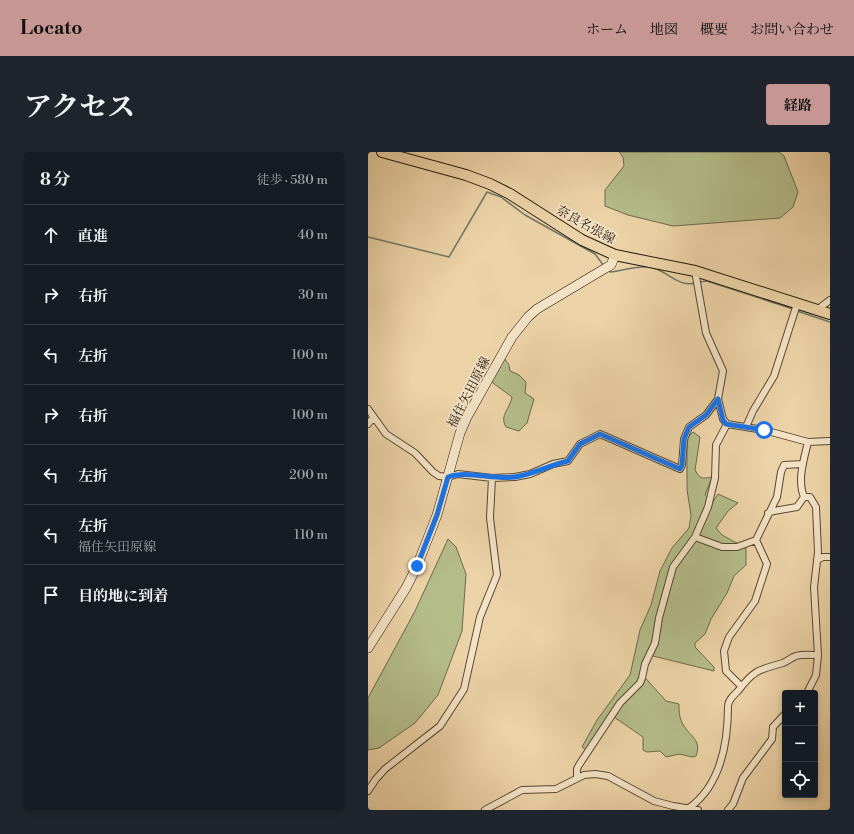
<!DOCTYPE html>
<html lang="ja">
<head>
<meta charset="utf-8">
<style>
  body { margin:0; font-family:"Libre Bodoni","Noto Serif JP",serif; background:#20242c; color:#f1f3f6 }
  .controls { position:absolute; right:12px; bottom:12px; display:grid; overflow:hidden; border-radius:4px; box-shadow:0 2px 6px #0003 }
  .controls button { width:36px; height:36px; display:grid; place-items:center; padding:0; border:0; border-bottom:1px solid #363941; background:#171b24; color:#f1f3f6; font:20px sans-serif }
  .stop { position:absolute; width:12px; height:12px; margin:-9px; border:3px solid #1a73e8; border-radius:50%; background:#fff }
  .stop.end { background:#1a73e8; border-color:#fff; box-shadow:0 1px 4px #0008 }
  .list { margin:0; padding:0; list-style:none }
  h2 { display:flex; justify-content:space-between; align-items:center; height:52px; margin:0; padding:0 16px; font-size:17px }
  h2 small { font-size:13px; font-weight:400; color:#9ea1a6 }
  .list li { display:grid; grid-template-columns:26px 1fr auto; gap:12px; align-items:center; box-sizing:border-box; height:60px; padding:0 16px; border-top:1px solid #363941 }
  .list b { display:block; font-size:15px; white-space:nowrap }
  .list p { margin:0; font-size:13px; white-space:nowrap; color:#9ea1a6 }
  .list em { font-size:13px; font-style:normal; color:#9ea1a6 }
  .icon { flex:none; width:22px; height:22px; fill:none; stroke:currentColor; stroke-width:2; stroke-linecap:round; stroke-linejoin:round }
  .map { position:relative; flex:none; width:462px; height:658px; overflow:hidden; border-radius:4px }
  header { display:flex; align-items:center; gap:24px; box-sizing:border-box; height:56px; padding:0 20px; background:#c59692; color:#111 }
  header strong { font-size:19px }
  nav { display:flex; gap:22px; margin-inline-start:auto; font-size:14px }
  .intro { display:flex; align-items:center; justify-content:space-between; box-sizing:border-box; height:96px; padding:0 24px }
  h1 { margin:0; font-size:28px }
  .button { padding:10px 18px; border-radius:4px; background:#c59692; color:#111; font-size:14px; font-weight:700 }
  main { display:flex; gap:24px; padding:0 24px }
  aside { flex:1; background:#171b24; border-radius:4px; box-shadow:0 2px 6px #0003 }
  .map>svg:first-child { display:block }
  .green { fill:#b4bd8a; stroke:#6c6a4a }
  .lines { fill:none; stroke-linecap:round; stroke-linejoin:round }
  .stream { stroke:#6b7868; stroke-width:1.5 }
  .street-casing { stroke:#574730; stroke-width:8 }
  .secondary-casing { stroke:#251809; stroke-width:10 }
  .primary-casing { stroke:#251809; stroke-width:12 }
  .street { stroke:#f3e2c6; stroke-width:6 }
  .secondary { stroke:#f3e2c6; stroke-width:9 }
  .primary { stroke:#ecd3a7; stroke-width:10 }
  .route { stroke:#1a73e8; stroke-width:5 }
  .labels { text-anchor:middle; stroke-width:3.5; stroke-linejoin:round; paint-order:stroke }
  .street-label { font-size:13px; fill:#251809; stroke:#f3e2c6 }
</style>
</head>
<body>
<header>
<strong>Locato</strong>
<nav><a>ホーム</a><a>地図</a><a>概要</a><a>お問い合わせ</a></nav>
</header>
<div class="intro"><h1>アクセス</h1><a class="button">経路</a></div>
<main>
<aside>
<h2>8 分<small>徒歩 · 580 m</small></h2>
<ul class="list">
<li><svg class="icon" aria-label="ahead" viewBox="0 0 24 24"><path d="M12 20V5M6 11l6-6 6 6"/></svg><div><b>直進</b></div><em>40 m</em></li>
<li><svg class="icon" aria-label="right" viewBox="0 0 24 24"><path d="M7 20v-9h11M14 6l5 5-5 5"/></svg><div><b>右折</b></div><em>30 m</em></li>
<li><svg class="icon" aria-label="left" viewBox="0 0 24 24"><path d="M17 20v-9H6M10 6l-5 5 5 5"/></svg><div><b>左折</b></div><em>100 m</em></li>
<li><svg class="icon" aria-label="right" viewBox="0 0 24 24"><path d="M7 20v-9h11M14 6l5 5-5 5"/></svg><div><b>右折</b></div><em>100 m</em></li>
<li><svg class="icon" aria-label="left" viewBox="0 0 24 24"><path d="M17 20v-9H6M10 6l-5 5 5 5"/></svg><div><b>左折</b></div><em>200 m</em></li>
<li><svg class="icon" aria-label="left" viewBox="0 0 24 24"><path d="M17 20v-9H6M10 6l-5 5 5 5"/></svg><div><b>左折</b><p>福住矢田原線</p></div><em>110 m</em></li>
<li><svg class="icon" aria-label="arrive" viewBox="0 0 24 24"><path d="M6 21V4h12l-3 4 3 4H6"/></svg><div><b>目的地に到着</b></div></li>
</ul>
</aside>
<div class="map">
<svg width="462" height="658" viewBox="0 0 462 658">
  <rect width="100%" height="100%" fill="#ecd3a7"/>
  <filter id="stains"><feTurbulence type="fractalNoise" baseFrequency=".005" numOctaves="4"/><feColorMatrix values="0 0 0 0 .2 0 0 0 0 .09 0 0 0 0 .02 0 0 0 .5 -.17"/></filter>
  <radialGradient id="worn" r=".72"><stop offset=".6" stop-color="#630" stop-opacity="0"/><stop offset="1" stop-color="#630" stop-opacity=".3"/></radialGradient>
  <path class="green" d="M251,0H411L416,4L430,40L425,55L412,66L305,74L260,63L237,54V38L256,14L255,5Z
    M136,206L141,213L142,219L151,223L158,230L157,241L166,247L159,271L151,279L138,275C131,263 142,257 144,245L125,231L124,228Z
    M325,280L332,285L327,318C332,327 334,327 344,325L337,343L345,350L350,342L370,351L360,359L348,376L354,383L378,396V413L366,424L359,441L343,467L337,482L327,491V495L346,515V519L281,503L273,521L298,549L311,552C311,559 311,567 316,574C322,584 334,588 328,604L324,605L311,602L298,605L292,599L279,600L275,598V585L243,563L218,598L214,595L229,568L262,523L272,478L283,453L292,419L304,396L321,376L323,363L319,338V298L320,285Z
    M80,387L88,395L98,422L94,479L70,543L47,571L11,596L0,598V546L47,459Z"/>
  <g class="lines">
    <path class="stream" d="M0,85L81,105L119,40L133,45L157,63L227,102L236,114
      M240,118L242,120C254,119 271,113 282,115C299,118 310,136 328,131
      M332,130L339,129L425,157
      M429,159L462,170"/>
    <defs>
      <path id="street" d="M327,119L338,181L355,219L350,247L355,267L359,272L396,278L440,290L462,289
        M449,158L462,148
        M0,257L18,282L47,301L65,320L71,324L80,325L90,322L124,326L147,325L162,322L185,312L200,309L212,292L232,282L312,317L314,313L316,287L321,275L338,263L350,247
        M0,272L5,266
        M378,275L385,259L406,224L429,152
        M400,361L406,359L429,355L436,345
        M327,385L354,395H369L388,388
        M449,408L455,405H462
        M373,534L358,519L356,499L361,485L387,449L399,412L388,388L409,345L413,320L416,313L435,312
        M439,541L448,523L450,503L446,435L450,400L448,355L442,345H436C429,328 436,307 440,290
        M209,626V617L211,613L252,551L272,531L274,526L277,512L287,491L291,466L305,415L327,385L340,355L347,326L348,293L359,272
        M0,639L8,627L17,617L72,574L96,537L112,465L129,423L122,366L124,326
        M321,656C353,633 360,591 360,554C360,548 366,543 370,539C386,518 390,518 415,511C420,509 424,505 428,504C435,502 443,503 450,503
        M117,658L154,638L188,637L216,623L227,622L240,624L286,649L305,654L330,658
        M360,658L365,652L375,626L404,587L405,575L417,562"/>
      <path id="secondary" d="M0,496L38,436L49,414L69,363L92,281L99,265L144,185L160,165L169,157L236,117L243,113L247,103"/>
      <path id="primary" d="M14,0L98,23L122,32L142,42L214,88L247,103L327,119L462,162"/>
    </defs>
    <use href="#street" class="street-casing"/>
    <use href="#secondary" class="secondary-casing"/>
    <use href="#primary" class="primary-casing"/>
    <use href="#street" class="street"/>
    <use href="#secondary" class="secondary"/>
    <use href="#primary" class="primary"/>
  </g>
  <g class="lines">
    <path class="route" d="M49,414L69,363L80,325C99,318 125,328 147,325C166,322 182,313 200,309L212,292L232,282L312,317L314,313L316,287L321,275L338,263L350,247L355,268L358,272L396,278"/>
  </g>
  <g class="labels">
    <g class="street-label">
      <text transform="translate(218 72) rotate(29)" y="5">奈良名張線</text>
      <text transform="translate(100 240) rotate(-63)" y="5">福住矢田原線</text>
    </g>
  </g>
  <rect width="100%" height="100%" filter="url(#stains)"/>
  <rect width="100%" height="100%" fill="url(#worn)"/>
</svg>
<div class="controls">
<button>+</button>
<button>−</button>
<button><svg class="icon" aria-label="locate" viewBox="0 0 24 24"><circle cx="12" cy="12" r="6"/><path d="M12 2v4M12 18v4M2 12h4M18 12h4"/></svg></button>
</div>
<div class="stop" style="left:396px;top:278px"></div>
<div class="stop end" style="left:49px;top:414px"></div>
</div>
</main>
</body>
</html>
